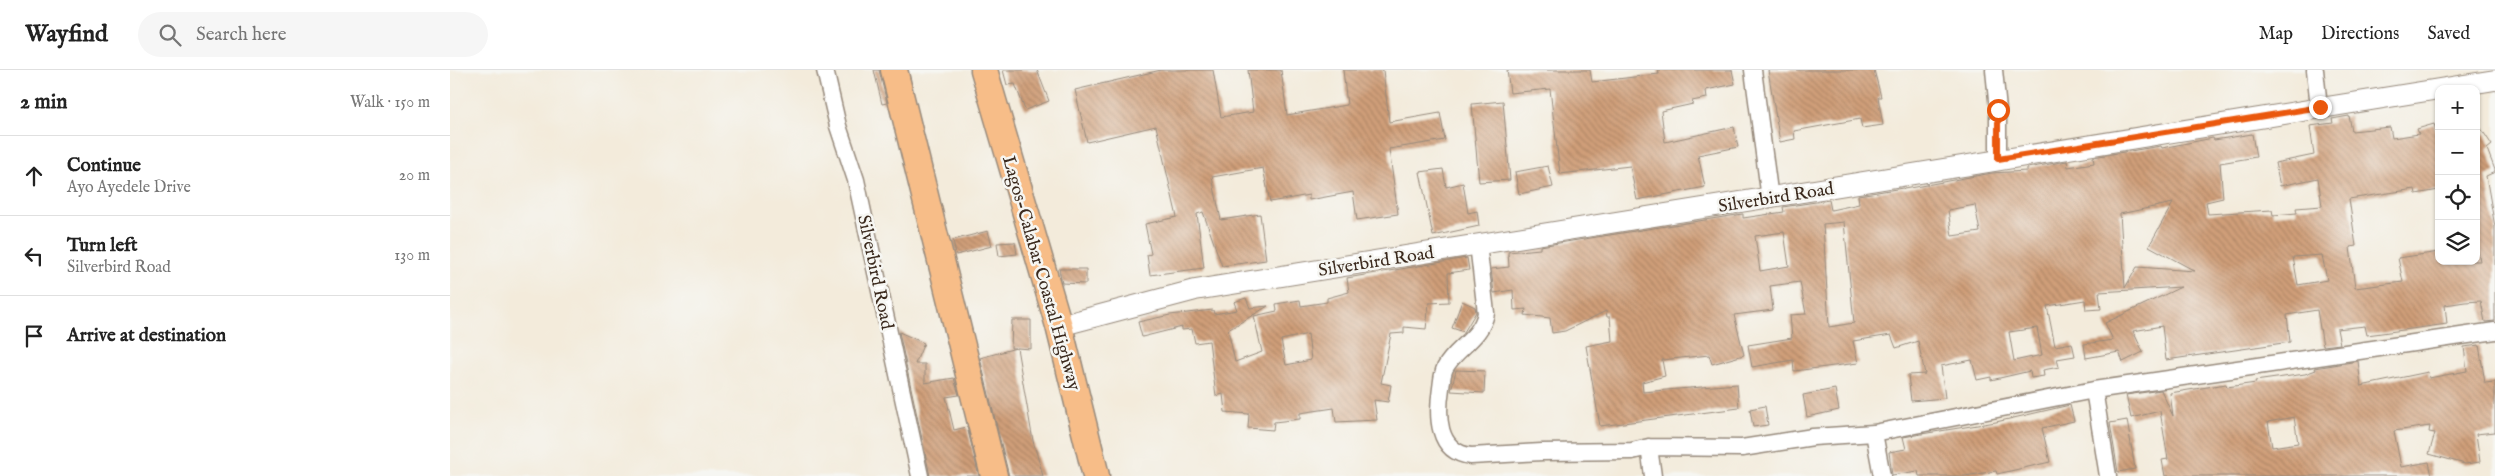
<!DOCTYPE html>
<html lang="en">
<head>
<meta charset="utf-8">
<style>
  body { margin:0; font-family:"IM FELL English",serif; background:#f6f6f6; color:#222 }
  .controls { position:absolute; right:15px; top:15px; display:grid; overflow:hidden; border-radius:10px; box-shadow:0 1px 4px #0004 }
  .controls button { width:45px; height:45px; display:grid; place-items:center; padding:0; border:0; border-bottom:1px solid #e0e0e0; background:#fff; color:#222; font:25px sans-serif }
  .stop { position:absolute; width:15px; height:15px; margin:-11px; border:4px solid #ea580c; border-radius:50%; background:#fff }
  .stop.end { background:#ea580c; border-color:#fff; box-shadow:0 1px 5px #0008 }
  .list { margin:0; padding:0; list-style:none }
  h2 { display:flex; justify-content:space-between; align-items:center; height:65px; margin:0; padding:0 20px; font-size:21px }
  h2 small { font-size:16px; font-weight:400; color:#767676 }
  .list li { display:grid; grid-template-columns:32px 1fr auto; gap:15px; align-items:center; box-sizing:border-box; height:80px; padding:0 20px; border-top:1px solid #e0e0e0 }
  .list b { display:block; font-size:19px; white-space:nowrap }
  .list p { margin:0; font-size:16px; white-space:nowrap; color:#767676 }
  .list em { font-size:16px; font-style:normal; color:#767676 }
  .icon { flex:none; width:28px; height:28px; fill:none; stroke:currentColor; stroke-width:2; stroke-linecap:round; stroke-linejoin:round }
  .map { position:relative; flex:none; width:2045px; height:406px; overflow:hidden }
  header { display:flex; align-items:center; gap:30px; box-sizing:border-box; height:70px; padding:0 25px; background:#fff; border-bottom:1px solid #e0e0e0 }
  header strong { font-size:24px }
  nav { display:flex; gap:28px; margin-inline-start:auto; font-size:18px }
  .search { width:350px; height:45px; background:#f6f6f6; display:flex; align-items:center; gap:12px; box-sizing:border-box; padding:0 18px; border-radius:28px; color:#767676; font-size:19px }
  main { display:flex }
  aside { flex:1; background:#fff }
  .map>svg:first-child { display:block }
  .building { fill:url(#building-back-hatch); fill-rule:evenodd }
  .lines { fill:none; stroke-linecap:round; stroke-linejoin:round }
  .minor-casing { stroke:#978a7c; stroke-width:19 }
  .tertiary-casing { stroke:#978a7c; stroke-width:22 }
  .trunk-casing { stroke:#978a7c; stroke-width:29 }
  .minor { stroke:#fff; stroke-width:16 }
  .tertiary { stroke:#fff; stroke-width:20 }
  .trunk { stroke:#f7bd88; stroke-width:26 }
  .route { stroke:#ea580c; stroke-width:6 }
  .labels { text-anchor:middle; stroke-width:5; stroke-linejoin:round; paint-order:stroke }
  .street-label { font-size:18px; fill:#3b2a1e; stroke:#f6f6f2 }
</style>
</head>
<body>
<header>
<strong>Wayfind</strong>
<div class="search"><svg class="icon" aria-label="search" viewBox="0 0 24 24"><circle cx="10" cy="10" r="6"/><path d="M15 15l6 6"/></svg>Search here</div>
<nav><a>Map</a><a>Directions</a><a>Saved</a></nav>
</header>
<main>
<aside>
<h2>2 min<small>Walk · 150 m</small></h2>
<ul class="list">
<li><svg class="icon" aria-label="ahead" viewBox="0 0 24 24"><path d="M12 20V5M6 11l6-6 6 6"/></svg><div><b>Continue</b><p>Ayo Ayedele Drive</p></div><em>20 m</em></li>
<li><svg class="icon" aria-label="left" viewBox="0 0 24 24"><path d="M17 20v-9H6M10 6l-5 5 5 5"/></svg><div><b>Turn left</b><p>Silverbird Road</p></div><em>130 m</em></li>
<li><svg class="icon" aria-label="arrive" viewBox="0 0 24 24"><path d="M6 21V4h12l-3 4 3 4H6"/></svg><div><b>Arrive at destination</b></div></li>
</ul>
</aside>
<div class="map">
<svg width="2045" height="406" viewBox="0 0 2045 406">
  <defs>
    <pattern id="building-back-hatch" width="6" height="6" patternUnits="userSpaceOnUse" patternTransform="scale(1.25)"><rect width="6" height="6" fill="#d09f79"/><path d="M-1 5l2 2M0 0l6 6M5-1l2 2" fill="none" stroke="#aa8263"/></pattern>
  </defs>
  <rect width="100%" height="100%" fill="#f6f6f2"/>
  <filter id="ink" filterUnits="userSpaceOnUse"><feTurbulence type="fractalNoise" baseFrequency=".02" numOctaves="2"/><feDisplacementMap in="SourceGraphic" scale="10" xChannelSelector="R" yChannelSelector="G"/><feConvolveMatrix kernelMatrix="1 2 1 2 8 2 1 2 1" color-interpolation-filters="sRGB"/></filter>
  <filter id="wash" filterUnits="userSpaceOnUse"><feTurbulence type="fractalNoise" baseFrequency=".0096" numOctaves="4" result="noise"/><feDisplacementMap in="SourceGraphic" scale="20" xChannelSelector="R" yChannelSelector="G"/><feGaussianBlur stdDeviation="1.12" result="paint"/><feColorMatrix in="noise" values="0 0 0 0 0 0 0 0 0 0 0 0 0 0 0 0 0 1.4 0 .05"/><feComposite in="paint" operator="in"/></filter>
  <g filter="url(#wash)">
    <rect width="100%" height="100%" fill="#f3ebdb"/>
    <g id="blocks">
      <path class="building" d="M424,0H429L437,33L432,34Z
        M553,0H587L599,31L575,40L565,14L557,15Z
        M711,0H763L771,47L803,42L798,0H831L837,45L897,35L893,0H933L939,52L990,43L995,70L939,79L948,144L907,150L903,122L859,130V125L820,132L813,98L762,107L771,150L810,144L816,190L772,196L753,142L747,144L754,198L700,205L697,185L701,184L695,154L727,147L706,56L637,72L625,20Z
        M1057,0H1140L1142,12L1209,4L1208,0H1282L1285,14L1256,20L1257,28L1242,31L1243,34L1211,41L1215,72L1284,57L1288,77L1248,85L1255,117L1187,130L1180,96L1110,104L1100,19L1060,23Z
        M1318,0H1424L1431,27H1428L1433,55L1412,58L1410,49L1344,61L1345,69L1330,72Z
        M1053,31L1060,110L1029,112L1022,34Z
        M1899,46L1902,61L1940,57L1942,68L1969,64L1967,59L1984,54L1989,69V120L1966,124L1965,119L1899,129L1906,176L1900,177L1905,218L1953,212L1948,188L1989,182V191H2030L2026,172V51L2042,75L2037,79L2045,100V102L2036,106L2045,157V251L2035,252L2031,231L2015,232L1995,235L1997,254L1917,265L1915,256L1887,259L1890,274L1873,276L1867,240L1837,245L1840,272L1716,290L1712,256L1683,261L1693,282L1673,292L1669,282L1636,288L1634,274L1663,270L1655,253L1731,217L1649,222L1651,239L1636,240L1635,230L1597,236L1605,276L1622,273L1625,286L1607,289L1609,297L1593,300L1594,306L1581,308L1580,301L1541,310V307L1527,310L1522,290L1491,296L1495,328L1461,331L1458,305L1475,304L1468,271L1446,278L1441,265L1403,271L1408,293L1344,301L1343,290L1302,297L1298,275L1342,268L1340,245L1356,244L1350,212L1320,216L1323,240L1284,245L1294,285L1262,294L1259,285L1212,290L1215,306L1192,312L1193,322L1287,314L1289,338L1150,356L1136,276L1162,271L1160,247H1157L1156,241L1115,261L1102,263L1100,248L1075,245L1076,239L1064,240L1063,220L1044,223L1041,199L1059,197L1058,182L1090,179V176L1293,144V148L1334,142L1333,137L1379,130L1381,140L1409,134L1408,125L1453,118L1454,119L1542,103L1577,101V98L1617,91L1618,97L1644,93L1643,87L1711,76L1712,78L1763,68L1764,70L1802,64L1806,87L1770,93L1773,128L1756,132L1758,144L1822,140L1823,145L1847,143L1846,138L1872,136L1868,108L1830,116L1825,93L1864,85L1860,56L1883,53L1882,49ZM1723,133L1699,176L1745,201L1687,197L1675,218L1670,144ZM1525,135L1530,162L1502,166L1498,140ZM1394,152L1404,253L1379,257L1373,154ZM1334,162L1339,196L1310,201L1305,166ZM1872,185L1877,210L1848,215L1843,187ZM1587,258L1592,285L1564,291L1559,262Z
        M1098,96L1103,117L1069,124L1065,102Z
        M993,99L996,117L1013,113L1018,143L1027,141L1029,156L983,166L970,102Z
        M538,161L542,176L506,185L503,170Z
        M565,172L567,184L549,186L547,173Z
        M1017,188L1019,200L998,203L999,232L979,233L976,259L954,257V263L941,264L931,313L941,315L938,332L924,330L927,350L886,352L884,338L850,343V349L824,352L823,360L798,358L799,344L775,342L773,324L766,326L759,271L745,273L742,259L732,260V257L692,267L688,252L720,245L763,240L764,244L787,240L784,232L796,228L800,238L818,236L778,260L785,292L812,282L804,246L827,241L826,234L850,230L851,236L877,232V228L899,222L897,208ZM858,264L861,290L836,295L831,270Z
        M609,199H636V214L612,213Z
        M1012,231L1025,237L1026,242L1014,262L1002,258Z
        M562,250H581V279L567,278L583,371L593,406H559L530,288L566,278H561Z
        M449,262L474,273L465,294H475V313L504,308L509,325L496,327L504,360L517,357L529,406H480Z
        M2029,275L2035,313L2045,312V362L2026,364L2030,392L2015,394L1979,384L1985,363L1979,362L1980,356L1944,361L1951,397L1979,392L1982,406H1715L1712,390L1718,389L1710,341L1681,348L1676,325L1711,320L1723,346L1720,323L1776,314L1777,317L1806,313L1805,311L1855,304L1866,300L1865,298L1908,291L1911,316L1978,302L1979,308L2017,301L2014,277ZM1844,347L1848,373L1822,377L1818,352Z
        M1006,300L1035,301L1034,323L1001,321Z
        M1385,319L1389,340L1357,347L1353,325Z
        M1620,335L1624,351L1592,358L1600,392L1547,404L1546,401L1515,406H1469L1468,401L1442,405L1439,382L1456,379L1453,367L1546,352Z
        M1315,336L1318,355L1303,357L1300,339Z
        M1677,350L1685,399L1668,402L1660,353Z"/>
    </g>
  </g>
  <g filter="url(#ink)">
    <use href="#blocks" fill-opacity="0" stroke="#978a7c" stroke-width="1"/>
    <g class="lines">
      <defs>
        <path id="minor" d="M375,0L388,56L406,110L470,406
          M1303,0L1320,129
          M1544,0L1548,40V89
          M1865,0L1869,37
          M1028,174L1036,243C1031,269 1005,278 995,298C992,304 992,312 991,318C987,344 986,382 1021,386L1092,382L1182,381L1199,377L1292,378L1363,367L1424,363L1644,320L2045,261
          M1644,320L1658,406
          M1424,363L1432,406
          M1199,377L1203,406"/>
        <path id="tertiary" d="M609,256L745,220L2045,10"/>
        <path id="trunk" d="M444,0L544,406
          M534,0L609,256L646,406"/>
      </defs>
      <use href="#minor" class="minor-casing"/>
      <use href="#tertiary" class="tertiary-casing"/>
      <use href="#trunk" class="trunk-casing"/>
      <use href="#minor" class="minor"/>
      <use href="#tertiary" class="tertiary"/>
      <use href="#trunk" class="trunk"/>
    </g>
  </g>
  <g class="lines" filter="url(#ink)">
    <path class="route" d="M1548,40V89L1870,37"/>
  </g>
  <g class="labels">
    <g class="street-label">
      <text transform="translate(1326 127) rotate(-9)" y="6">Silverbird Road</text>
      <text transform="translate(926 191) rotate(-9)" y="6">Silverbird Road</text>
      <text transform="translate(426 202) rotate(78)" y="6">Silverbird Road</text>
      <text transform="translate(592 203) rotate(74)" y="6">Lagos-Calabar Coastal Highway</text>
    </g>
  </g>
</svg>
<div class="controls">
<button>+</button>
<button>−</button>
<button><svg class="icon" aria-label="locate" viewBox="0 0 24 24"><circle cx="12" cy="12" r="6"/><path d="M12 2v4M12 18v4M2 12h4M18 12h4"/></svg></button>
<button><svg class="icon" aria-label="layers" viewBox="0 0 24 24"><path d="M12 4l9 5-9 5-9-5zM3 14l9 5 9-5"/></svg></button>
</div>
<div class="stop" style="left:1548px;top:40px"></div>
<div class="stop end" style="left:1870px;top:37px"></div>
</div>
</main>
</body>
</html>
